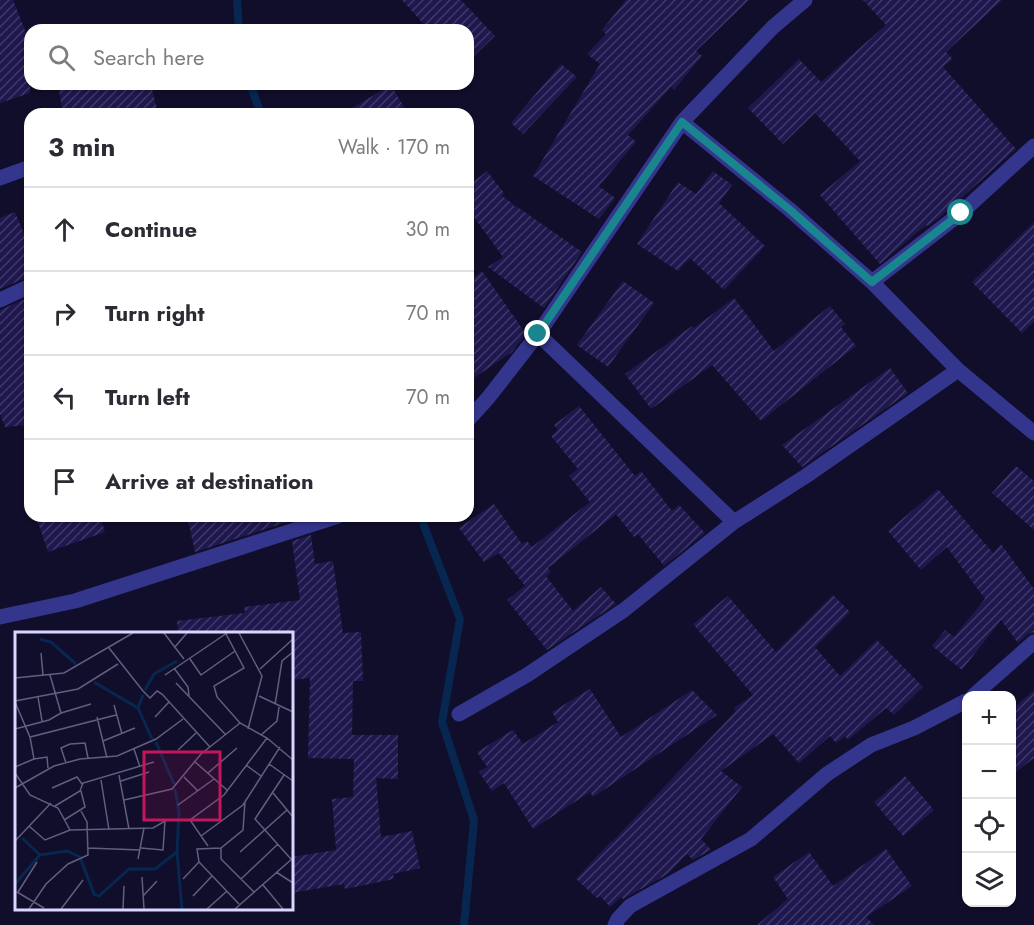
<!DOCTYPE html>
<html lang="en">
<head>
<meta charset="utf-8">
<style>
  body { margin:0; font-family:Jost,sans-serif; background:#f2f2f3; color:#2b2b33 }
  .controls { position:absolute; right:18px; bottom:18px; display:grid; overflow:hidden; border-radius:12px; box-shadow:0 2px 4px #0004 }
  .controls button { width:54px; height:54px; display:grid; place-items:center; padding:0; border:0; border-bottom:2px solid #e1e1e2; background:#fff; color:#2b2b33; font:30px sans-serif }
  .stop { position:absolute; width:18px; height:18px; margin:-14px; border:4px solid #19868f; border-radius:50%; background:#fff }
  .stop.end { background:#19868f; border-color:#fff; box-shadow:0 2px 6px #0008 }
  .list { margin:0; padding:0; list-style:none }
  h2 { display:flex; justify-content:space-between; align-items:center; height:78px; margin:0; padding:0 24px; font-size:26px }
  h2 small { font-size:20px; font-weight:400; color:#7c7c81 }
  .list li { display:grid; grid-template-columns:39px 1fr auto; gap:18px; align-items:center; box-sizing:border-box; height:84px; padding:0 24px; border-top:2px solid #e1e1e2 }
  .list b { display:block; font-size:22px; white-space:nowrap }
  .list em { font-size:20px; font-style:normal; color:#7c7c81 }
  .icon { flex:none; width:33px; height:33px; fill:none; stroke:currentColor; stroke-width:2; stroke-linecap:round; stroke-linejoin:round }
  .map { position:relative; flex:none; width:1034px; height:925px; overflow:hidden }
  .search { position:absolute; background:#fff; box-shadow:0 2px 4px #0004; left:24px; top:24px; width:450px; height:66px; display:flex; align-items:center; gap:15px; box-sizing:border-box; padding:0 21px; border-radius:18px; color:#7c7c81; font-size:22px }
  .panel { position:absolute; background:#fff; box-shadow:0 2px 4px #0004; left:24px; top:108px; width:450px; height:414px; border-radius:18px }
  .map>svg:first-child { display:block }
  .lines { fill:none; stroke-linecap:round; stroke-linejoin:round }
  .stream { stroke:#072650; stroke-width:8 }
  .building { fill:url(#building-hatch) }
  .minor { stroke:#34368e; stroke-width:15 }
  .route { stroke:#19868f; stroke-width:8 }
  .inset-river { fill:none; stroke:#072650; stroke-width:3 }
  .inset-road { fill:none; stroke:#615e80; stroke-width:1.5 }
  .view { fill:#c2185b; fill-opacity:0.15; stroke:#c2185b; stroke-width:3 }
  .inset-edge { fill:none; stroke:#d9d7ff; stroke-width:3 }
</style>
</head>
<body>
<div class="map">
<svg width="1034" height="925" viewBox="0 0 1034 925">
  <defs>
    <pattern id="building-hatch" width="6" height="6" patternUnits="userSpaceOnUse" patternTransform="scale(1.5)"><rect width="6" height="6" fill="#1f184e"/><path d="M-1 1l2-2M0 6l6-6M5 7l2-2" fill="none" stroke="#3f3969"/></pattern>
  </defs>
  <rect width="100%" height="100%" fill="#110e2b"/>
  <g class="lines">
    <path class="stream" d="M237,0L239,30
      M250,84L261,114
      M422,516L424,526L460,619L442,722L474,820L464,925"/>
  </g>
  <path class="building" d="M0,0H13L26,33L30,32V93L0,103Z
    M402,0H461L495,36L468,62V30H429Z
    M626,0H749L696,51L702,56L674,90L671,87L628,135L636,142L599,186L615,198L599,219L533,176L600,64L587,54L606,34L602,30Z
    M863,0H1002L946,52L953,59L943,67L1016,149L940,217L928,226L926,225L880,264L820,195L860,161L815,113L783,144L748,108L799,59L821,82L886,25Z
    M561,64L577,77L523,134L511,123Z
    M58,84H151L158,114H63Z
    M391,85L408,114H342Z
    M487,171L504,193L502,196L512,203L515,207L516,206L582,252L544,308L488,267L503,257L468,209V186Z
    M713,171L732,185L719,203L765,246L724,290L690,258L678,271L637,244L678,182L696,194Z
    M15,212L30,248V276L0,289V218Z
    M1034,222V322L1022,333L972,282Z
    M482,271L526,334L512,352L468,382V281Z
    M623,281L654,303L608,367L577,345Z
    M30,297V425L5,427L0,414V310Z
    M734,298L774,351L830,306L845,324L841,327L856,346L761,421L712,365L651,409L625,374L692,326L694,328Z
    M890,368L908,393L802,467L782,445Z
    M579,406L635,476L641,471L672,511L679,505L705,533L664,566L638,534L634,537L616,514L548,568L551,572L546,576L573,611L601,587L616,604L547,650L507,600L525,586L499,553L484,562L459,528L494,504L522,544L527,541L532,547L590,502L569,476L578,469L551,436L558,430L554,425Z
    M1016,466L1034,481V530L992,493Z
    M938,489L993,553L1001,544L1034,589V632L1028,634L1018,643L1001,620L962,670L932,646L945,630L954,637L985,599L947,547L921,570L888,531Z
    M36,516H100L105,532L48,552Z
    M187,516H306L195,552Z
    M311,535L315,564L333,561L343,633L361,632L363,681H353L352,735H398V779L376,778L381,837L412,831L420,868L393,874L394,879L345,889L344,884L291,893V857L336,850L332,799L353,797L354,759L308,758L310,678L291,680V634H178L177,621L245,613L244,607L300,600L292,541Z
    M833,595L850,612L815,647L840,676L877,640L923,687L894,715L886,708L848,740L845,736L836,743L830,736L799,763L773,734L721,771L742,787L701,839L711,850L693,860L687,854L668,874L623,899L621,897L610,907L600,896L597,898L576,879L611,841L612,842L736,711L734,708L753,695L693,624L728,596L776,652Z
    M590,689L621,737L692,690L717,715L593,797L590,792L533,829L504,783L492,791L479,772L487,767L477,752L513,730L523,744L558,722L552,712Z
    M1034,690V758L1011,776V710Z
    M905,776L934,810L903,836L874,802Z
    M886,849L912,886L866,917L874,925H757L788,899L773,877L809,852L833,886Z"/>
  <g class="lines">
    <path class="minor" d="M682,122L789,209L872,282L958,370L1034,433
      M0,178L30,167
      M872,282L961,213L1034,146
      M0,300L30,286
      M538,334L734,522
      M468,420L488,398L538,334L682,122L773,27L805,0
      M0,617L75,601L338,516
      M973,696L1034,642
      M459,714L527,675L624,610L734,522L806,476L958,370
      M615,925L618,919L630,906L751,839L827,774L871,745L914,728L966,701"/>
  </g>
  <g class="lines">
    <path class="route" d="M538,334L682,122L789,209L872,282L961,213"/>
  </g>
  <g transform="translate(15 632)">
    <rect width="278" height="278" fill="#110e2b"/>
    <path class="inset-river" d="M25,7L36,10L61,32M79,50L123,76M130,58L139,42L162,29M128,63L123,76L137,107M141,110L159,152M7,206L25,223L52,219L65,225L79,262L84,264L114,237H140L162,220L164,180L160,157M162,220L167,277M0,252L25,223"/>
    <path class="inset-road" d="M149,1L169,27M224,1L247,44L233,97M211,2L229,36L199,54L202,65L225,91L252,106L278,128M94,16L128,59L135,66L142,59L147,62L195,115M159,16L172,1M26,21L28,43M175,27L186,43L220,19M159,36L173,55L174,64M245,37L278,7M35,43L46,81L76,72M150,43L212,1M0,46L49,41L118,1M161,51L210,102M244,64L278,80M23,65L27,89M0,69L63,57L103,32M0,70L15,105L101,83M99,73L107,102M260,73L267,29L278,20M82,85L92,126M140,85L154,70M0,97L34,88L46,81M246,103L262,89L264,75M88,109L120,96M119,117L125,135M163,118L181,101M19,127L32,125L33,136M179,129L212,158M51,131L46,116L55,112L70,111L73,126M254,132L278,149M231,133L246,144M0,135L19,127L15,105M0,141L15,163L43,176L55,198M193,141L222,116M104,143L114,197M269,143L240,187L276,227M169,145L183,159M86,148L94,198M106,149L134,140M0,156L39,134L65,127L102,124L141,107L168,87M37,156L62,145L67,152M258,161L278,185M109,168L157,157L186,122L225,91M163,173L199,147M40,174L65,159L68,151L139,130M49,188L70,175L66,159M14,194L30,208L55,198L138,196L150,189L148,218L126,216M186,204L228,173L265,115M0,209L36,171M193,214L175,188L209,163L252,106M73,216L125,218M206,216V227L239,260M225,220L272,178M123,227L129,196M261,240L278,251M127,245L129,277M168,247L184,230M226,247L263,212M248,253L268,277M2,260L29,276M3,260L22,230M128,264L142,249M178,264L197,244M224,272L184,230L182,217L206,216L228,198L230,170M14,277L31,252L53,232L73,223L72,190L66,179M46,277L68,248M108,277L109,254M192,277L212,259M220,277L278,226"/>
    <path class="view" d="M129,120H205V188H129Z"/>
    <rect width="278" height="278" class="inset-edge"/>
  </g>
</svg>
<div class="controls">
<button>+</button>
<button>−</button>
<button><svg class="icon" aria-label="locate" viewBox="0 0 24 24"><circle cx="12" cy="12" r="6"/><path d="M12 2v4M12 18v4M2 12h4M18 12h4"/></svg></button>
<button><svg class="icon" aria-label="layers" viewBox="0 0 24 24"><path d="M12 4l9 5-9 5-9-5zM3 14l9 5 9-5"/></svg></button>
</div>
<div class="stop" style="left:961px;top:213px"></div>
<div class="stop end" style="left:538px;top:334px"></div>
<div class="search"><svg class="icon" aria-label="search" viewBox="0 0 24 24"><circle cx="10" cy="10" r="6"/><path d="M15 15l6 6"/></svg>Search here</div>
<section class="panel">
<h2>3 min<small>Walk · 170 m</small></h2>
<ul class="list">
<li><svg class="icon" aria-label="ahead" viewBox="0 0 24 24"><path d="M12 20V5M6 11l6-6 6 6"/></svg><div><b>Continue</b></div><em>30 m</em></li>
<li><svg class="icon" aria-label="right" viewBox="0 0 24 24"><path d="M7 20v-9h11M14 6l5 5-5 5"/></svg><div><b>Turn right</b></div><em>70 m</em></li>
<li><svg class="icon" aria-label="left" viewBox="0 0 24 24"><path d="M17 20v-9H6M10 6l-5 5 5 5"/></svg><div><b>Turn left</b></div><em>70 m</em></li>
<li><svg class="icon" aria-label="arrive" viewBox="0 0 24 24"><path d="M6 21V4h12l-3 4 3 4H6"/></svg><div><b>Arrive at destination</b></div></li>
</ul>
</section>
</div>
</body>
</html>
